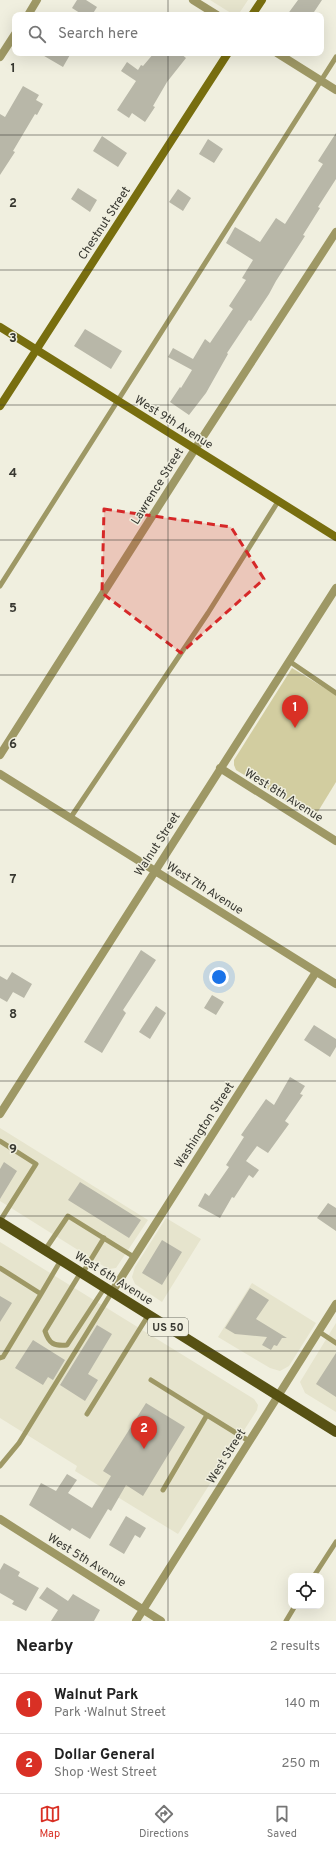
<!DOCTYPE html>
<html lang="en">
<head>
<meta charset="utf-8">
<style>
  body { margin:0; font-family:Overpass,sans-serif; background:#f2f2f2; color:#222 }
  .controls { position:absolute; right:12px; bottom:12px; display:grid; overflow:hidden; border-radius:8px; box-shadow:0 4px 16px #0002 }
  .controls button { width:36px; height:36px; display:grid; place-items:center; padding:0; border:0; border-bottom:1px solid #e0e0e0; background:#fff; color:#222; font:20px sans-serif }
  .you { position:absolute; left:219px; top:977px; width:14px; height:14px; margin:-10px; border:3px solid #fff; border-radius:50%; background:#1a73e8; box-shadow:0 0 0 6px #1a73e833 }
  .badge { display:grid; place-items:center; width:26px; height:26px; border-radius:50%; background:#d93025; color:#fff; font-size:13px; font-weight:700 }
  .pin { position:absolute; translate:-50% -33px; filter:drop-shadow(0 1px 2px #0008) }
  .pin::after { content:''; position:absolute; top:21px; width:14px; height:12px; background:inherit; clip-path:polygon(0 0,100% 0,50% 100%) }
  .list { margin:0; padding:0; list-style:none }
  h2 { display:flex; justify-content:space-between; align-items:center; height:52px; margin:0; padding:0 16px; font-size:17px }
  h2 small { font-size:13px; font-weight:400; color:#767676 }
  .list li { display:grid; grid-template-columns:26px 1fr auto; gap:12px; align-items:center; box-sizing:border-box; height:60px; padding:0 16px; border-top:1px solid #e0e0e0 }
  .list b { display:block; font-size:15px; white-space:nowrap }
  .list p { margin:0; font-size:13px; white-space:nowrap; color:#767676 }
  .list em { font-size:13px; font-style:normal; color:#767676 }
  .icon { flex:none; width:22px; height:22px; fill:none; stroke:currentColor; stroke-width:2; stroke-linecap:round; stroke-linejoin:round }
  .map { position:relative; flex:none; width:336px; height:1621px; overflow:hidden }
  .search { position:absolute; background:#fff; box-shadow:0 4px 16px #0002; left:12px; right:12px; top:12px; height:44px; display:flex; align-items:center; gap:10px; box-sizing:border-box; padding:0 14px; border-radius:8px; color:#767676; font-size:15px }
  .sheet { height:172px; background:#fff }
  nav { display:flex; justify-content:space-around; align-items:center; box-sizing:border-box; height:56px; border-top:1px solid #e0e0e0; background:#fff; font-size:11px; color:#767676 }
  nav a { display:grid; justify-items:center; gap:2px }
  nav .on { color:#d93025 }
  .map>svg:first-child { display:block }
  .built { fill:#e6e4cd }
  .green { fill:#d2cda0 }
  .building { fill:#b8b7a8 }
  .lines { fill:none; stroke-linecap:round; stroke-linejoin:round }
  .lane { stroke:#9e9865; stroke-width:5 }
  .street { stroke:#9e9865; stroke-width:8 }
  .secondary { stroke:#786e0f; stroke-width:8 }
  .primary { stroke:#575113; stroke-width:10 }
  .marked { fill:#d62828; fill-opacity:0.2; stroke:#d62828; stroke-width:3; stroke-dasharray:8 5; stroke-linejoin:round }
  .grid { fill:none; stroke:#383831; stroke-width:1; stroke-opacity:0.55 }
  .labels { text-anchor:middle; stroke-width:3; stroke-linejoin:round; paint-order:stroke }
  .shield { fill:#f0efdf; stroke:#6f6f65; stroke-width:1 }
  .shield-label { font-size:11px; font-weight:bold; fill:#383831 }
  .street-label { font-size:12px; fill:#383831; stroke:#f0efdf }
  .grid-label { font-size:13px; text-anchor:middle; font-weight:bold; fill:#383831; stroke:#f0efdf; stroke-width:3; stroke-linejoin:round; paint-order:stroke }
</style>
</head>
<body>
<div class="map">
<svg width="336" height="1621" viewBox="0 0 336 1621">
  <rect width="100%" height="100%" fill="#f0efdf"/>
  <path class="built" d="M210,0H248L238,15H234Z
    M0,1128L148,1220L116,1268L109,1269L105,1267L0,1201Z
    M166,1218L201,1239L162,1302L135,1284L132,1277L135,1267Z
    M0,1242L254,1399L258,1405L257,1410L178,1534L75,1471L77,1466L0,1418Z
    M252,1283L316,1323L289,1366L280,1371L270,1368L218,1337Z
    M336,1323V1412L305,1393L300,1382Z"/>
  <path class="green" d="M292,668L336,695V782L314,818L236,770L234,765V760Z"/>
  <path class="building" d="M77,0H86L97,7L92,15H83L72,8Z
    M298,0H322L312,15H287Z
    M39,53H71L63,67Z
    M154,53H180L186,58L167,82L153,106L155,107L145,122L132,113L129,118L117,110L136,81L121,71L127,62L138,70L141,65L143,66Z
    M23,86L39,95L36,100L43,104L37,115L35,114L13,151L15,152L0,175V114L5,117Z
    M336,133V179L318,207L320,208L303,235L305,236L276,281L269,294L251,321L249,320L227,353L228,354L206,393L189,415L170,402L180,387L181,388L192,370L168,357L173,348L193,359L205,339L210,343L233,309L229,306L246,280L242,278L253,260L226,243L235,227L260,242L276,218L285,224L323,164L318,161Z
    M102,136L127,153L118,167L93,151Z
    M208,139L223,149L214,163L199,154Z
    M78,188L97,200L90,212L71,199Z
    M178,189L191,198L183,211L169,202Z
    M85,329L122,351L111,369L74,346Z
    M141,950L156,960L123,1010L126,1013L102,1053L84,1042Z
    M12,972L32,984L24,998L13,992L7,1002L0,998V976L7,980Z
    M212,995L224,1002L216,1015L204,1008Z
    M156,1006L166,1013L150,1039L139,1032Z
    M314,1025L336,1039V1047L330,1057L304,1040Z
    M290,1077L305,1086L300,1094L303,1095L285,1121L289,1124L268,1153L257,1146L246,1161L259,1170L253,1178L249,1175L234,1198L232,1197L220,1218L198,1206L205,1193L209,1196L229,1167L226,1165L244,1137L241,1135L266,1099L274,1105Z
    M4,1162L17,1171L0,1199V1169Z
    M80,1182L141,1220L129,1238L68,1200Z
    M328,1203L336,1208V1231L317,1218Z
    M162,1240L182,1252L162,1285L142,1273Z
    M250,1288L269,1300L256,1319L287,1338H282L277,1346L274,1345L271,1350L262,1345L267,1337L235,1334L225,1328Z
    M0,1296L12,1303L0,1322Z
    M97,1325L112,1334L88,1374L98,1380L85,1401L60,1385Z
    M33,1340L65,1360L53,1380L48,1377L43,1385L15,1368Z
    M336,1353V1397L316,1384Z
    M146,1403L185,1427L143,1496L126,1485L111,1511L108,1509L90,1539L72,1528L70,1531L29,1505L41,1483L56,1491L67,1474L77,1480L68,1493L92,1508L111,1476L103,1471Z
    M126,1516L146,1528L140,1538L135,1535L124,1554L109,1545Z
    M4,1563L20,1572L18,1576L39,1588L26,1611L12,1604L14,1601L0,1593V1570Z
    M47,1587L68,1601L73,1594L100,1610L94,1621H51L58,1610L39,1598Z"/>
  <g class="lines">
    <path class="lane" d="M0,586L336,57
      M289,661L336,693
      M71,817L208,613L279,500
      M0,1141L36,1164L0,1221
      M45,1250L68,1216L134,1257
      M0,1268L41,1294L61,1260
      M81,1272L45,1331C49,1344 54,1346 67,1345L105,1287
      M82,1274L104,1238
      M318,1331L336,1343
      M0,1358L3,1357L41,1294
      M151,1380L207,1415
      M87,1414L149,1314
      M0,1466L19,1443L112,1292
      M163,1490L207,1415L249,1441
      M314,1576L336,1542
      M286,1621L295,1606"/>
    <path class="street" d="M193,0L217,15
      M28,15L37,0
      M277,53L336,90
      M0,57L15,34
      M0,755L195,449L336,232
      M220,768L336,841
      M0,774L336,984
      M0,1114L336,588
      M112,1292L316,972
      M0,1519L161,1621
      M136,1621L336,1304"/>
    <path class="secondary" d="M252,15L262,0
      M0,327L336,537
      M0,406L228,53"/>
    <path class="primary" d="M0,1222L336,1432"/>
  </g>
  <path class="marked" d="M104,509L231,527L264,579L181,653L102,593Z"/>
  <path class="grid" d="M168,0V15M168,53V1621M0,135H336M0,270H336M0,405H336M0,540H336M0,675H336M0,810H336M0,946H336M0,1081H336M0,1216H336M0,1351H336M0,1486H336"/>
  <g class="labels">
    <rect class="shield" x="148" y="1318" width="40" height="18" rx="3"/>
    <g class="shield-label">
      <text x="168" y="1331">US 50</text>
    </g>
    <g class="street-label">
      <text transform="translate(104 223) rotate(-57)" y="4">Chestnut Street</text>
      <text transform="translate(174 422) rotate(32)" y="4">West 9th Avenue</text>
      <text transform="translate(157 486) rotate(-58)" y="4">Lawrence Street</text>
      <text transform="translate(284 795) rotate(32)" y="4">West 8th Avenue</text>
      <text transform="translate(157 844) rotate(-57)" y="4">Walnut Street</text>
      <text transform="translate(205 888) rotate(32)" y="4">West 7th Avenue</text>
      <text transform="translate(204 1125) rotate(-57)" y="4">Washington Street</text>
      <text transform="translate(114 1278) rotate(32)" y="4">West 6th Avenue</text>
      <text transform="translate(226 1456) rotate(-58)" y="4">West Street</text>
      <text transform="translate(87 1560) rotate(32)" y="4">West 5th Avenue</text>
    </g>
  </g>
  <g class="grid-label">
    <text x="13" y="72">1</text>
    <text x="13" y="207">2</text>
    <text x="13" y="342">3</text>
    <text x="13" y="477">4</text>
    <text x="13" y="612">5</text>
    <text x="13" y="748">6</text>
    <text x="13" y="883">7</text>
    <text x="13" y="1018">8</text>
    <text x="13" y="1153">9</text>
  </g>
</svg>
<div class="controls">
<button><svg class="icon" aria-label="locate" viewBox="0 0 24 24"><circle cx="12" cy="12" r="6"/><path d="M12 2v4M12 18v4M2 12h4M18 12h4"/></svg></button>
</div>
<div class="you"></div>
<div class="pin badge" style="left:295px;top:728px">1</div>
<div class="pin badge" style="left:144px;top:1449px">2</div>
<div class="search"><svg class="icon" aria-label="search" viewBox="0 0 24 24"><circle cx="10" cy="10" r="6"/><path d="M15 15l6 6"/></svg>Search here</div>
</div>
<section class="sheet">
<h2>Nearby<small>2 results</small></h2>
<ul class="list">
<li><span class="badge">1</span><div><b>Walnut Park</b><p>Park · Walnut Street</p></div><em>140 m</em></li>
<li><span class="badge">2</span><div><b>Dollar General</b><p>Shop · West Street</p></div><em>250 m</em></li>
</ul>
</section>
<nav>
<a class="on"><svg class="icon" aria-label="map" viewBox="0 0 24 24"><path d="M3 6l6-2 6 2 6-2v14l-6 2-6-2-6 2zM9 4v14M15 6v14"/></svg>Map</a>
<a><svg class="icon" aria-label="directions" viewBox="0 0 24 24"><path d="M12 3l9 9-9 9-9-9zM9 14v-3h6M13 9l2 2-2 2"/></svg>Directions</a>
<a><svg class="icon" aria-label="saved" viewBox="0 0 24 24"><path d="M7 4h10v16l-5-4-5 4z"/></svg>Saved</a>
</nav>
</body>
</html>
